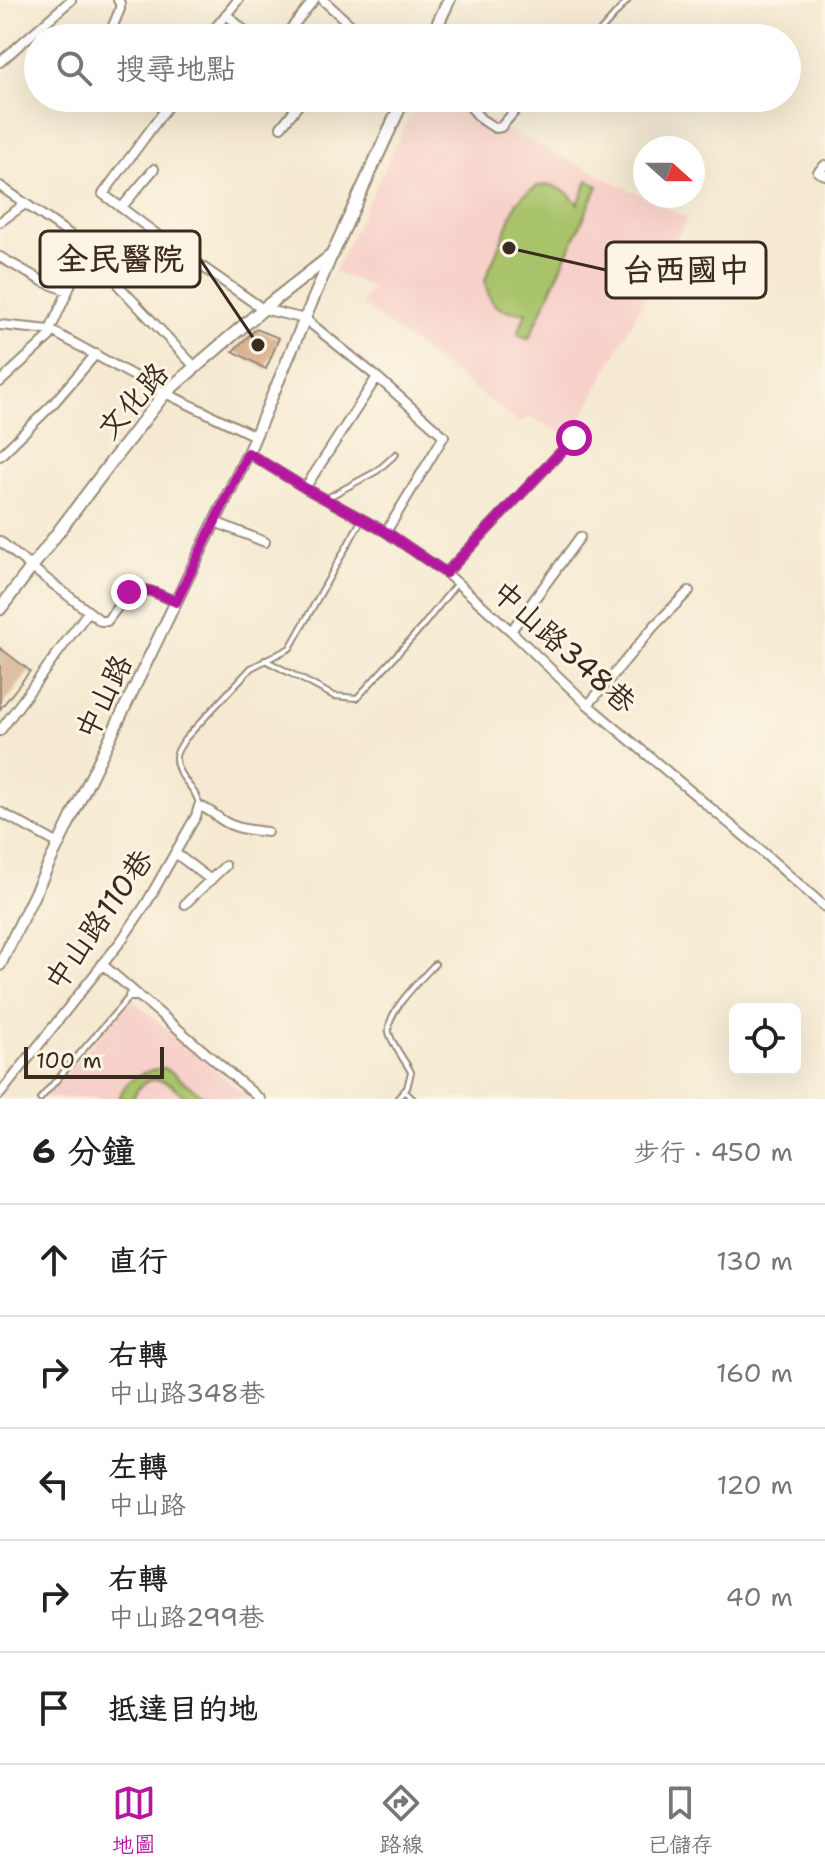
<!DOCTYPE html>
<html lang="zh-TW">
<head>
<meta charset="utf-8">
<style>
  body { margin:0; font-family:"Shantell Sans","LXGW WenKai TC",sans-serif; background:#f6f6f6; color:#222 }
  .controls { position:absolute; right:24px; bottom:24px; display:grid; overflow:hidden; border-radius:12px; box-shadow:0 8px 32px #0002 }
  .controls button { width:72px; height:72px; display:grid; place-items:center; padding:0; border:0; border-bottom:2px solid #e0e0e0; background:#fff; color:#222; font:40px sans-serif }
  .compass { position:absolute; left:633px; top:136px; width:72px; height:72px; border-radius:50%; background:#fff; box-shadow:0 8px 32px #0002; rotate:111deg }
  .scale { position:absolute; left:24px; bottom:20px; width:140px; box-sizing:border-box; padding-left:8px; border:4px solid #3b2a1e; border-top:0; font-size:22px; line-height:28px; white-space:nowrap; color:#3b2a1e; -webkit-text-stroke:6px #fcf5e5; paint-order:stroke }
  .stop { position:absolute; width:24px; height:24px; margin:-18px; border:6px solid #b5179e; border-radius:50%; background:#fff }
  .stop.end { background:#b5179e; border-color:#fff; box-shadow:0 2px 8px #0008 }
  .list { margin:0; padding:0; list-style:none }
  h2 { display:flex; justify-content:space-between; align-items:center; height:104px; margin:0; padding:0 32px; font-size:34px }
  h2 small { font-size:26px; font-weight:400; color:#767676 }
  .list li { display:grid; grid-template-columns:52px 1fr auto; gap:24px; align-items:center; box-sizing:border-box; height:112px; padding:0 32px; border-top:2px solid #e0e0e0 }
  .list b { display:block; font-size:30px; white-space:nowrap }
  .list p { margin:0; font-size:26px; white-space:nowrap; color:#767676 }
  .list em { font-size:26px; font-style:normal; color:#767676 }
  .icon { flex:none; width:44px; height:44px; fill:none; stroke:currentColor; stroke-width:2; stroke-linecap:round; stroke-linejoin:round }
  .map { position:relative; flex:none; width:825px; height:1099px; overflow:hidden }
  .search { position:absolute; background:#fff; box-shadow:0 8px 32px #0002; left:24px; right:24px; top:24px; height:88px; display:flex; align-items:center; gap:20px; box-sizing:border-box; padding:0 28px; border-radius:44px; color:#767676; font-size:30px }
  .sheet { height:664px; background:#fff }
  nav { display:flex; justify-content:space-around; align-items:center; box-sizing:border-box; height:112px; border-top:2px solid #e0e0e0; background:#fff; font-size:22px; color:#767676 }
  nav a { display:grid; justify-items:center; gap:4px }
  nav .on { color:#b5179e }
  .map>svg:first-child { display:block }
  .built { fill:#f7d1c9 }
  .green { fill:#a8c36a; stroke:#727644; stroke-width:2 }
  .building { fill:#d7ae8d }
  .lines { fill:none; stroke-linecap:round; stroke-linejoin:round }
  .service-casing { stroke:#988a78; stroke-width:8 }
  .minor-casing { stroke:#988a78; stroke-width:12 }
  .tertiary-casing { stroke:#988a78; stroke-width:14 }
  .secondary-casing { stroke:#988a78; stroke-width:15 }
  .service { stroke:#fff; stroke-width:4 }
  .minor { stroke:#fff; stroke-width:8 }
  .tertiary { stroke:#fff; stroke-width:10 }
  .secondary { stroke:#fff; stroke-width:11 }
  .route { stroke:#b5179e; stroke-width:10 }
  .labels { text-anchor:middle; stroke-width:6; stroke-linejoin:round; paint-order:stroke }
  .street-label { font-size:30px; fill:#3b2a1e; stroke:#fcf5e5 }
  .leader { fill:none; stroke:#3b2a1e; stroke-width:3 }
  .callout-dot { fill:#3b2a1e; stroke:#fcf5e5; stroke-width:3 }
  .callout { fill:#fcf5e5; stroke:#3b2a1e; stroke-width:3 }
  .callout-label { font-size:32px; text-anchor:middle; font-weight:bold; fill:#3b2a1e }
</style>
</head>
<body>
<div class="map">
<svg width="825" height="1099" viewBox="0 0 825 1099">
  <rect width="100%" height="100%" fill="#fcf5e5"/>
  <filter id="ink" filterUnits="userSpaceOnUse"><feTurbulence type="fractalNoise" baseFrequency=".0125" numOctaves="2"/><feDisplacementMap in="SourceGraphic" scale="16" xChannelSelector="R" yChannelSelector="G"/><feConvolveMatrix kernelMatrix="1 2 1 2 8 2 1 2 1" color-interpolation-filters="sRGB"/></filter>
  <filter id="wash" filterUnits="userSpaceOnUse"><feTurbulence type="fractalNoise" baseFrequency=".006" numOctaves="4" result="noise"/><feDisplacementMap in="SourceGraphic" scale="32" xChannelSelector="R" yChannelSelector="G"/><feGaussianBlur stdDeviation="1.8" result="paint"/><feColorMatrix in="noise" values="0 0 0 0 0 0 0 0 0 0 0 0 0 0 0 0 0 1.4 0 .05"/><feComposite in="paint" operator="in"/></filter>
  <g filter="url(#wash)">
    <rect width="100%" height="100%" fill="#f5ead1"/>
    <path class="built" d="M419,98H442L687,218L575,431H556L531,417L519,423L361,304L372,287L334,272Z
      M131,1000L147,1012L250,1099H43Z"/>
    <path class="green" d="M588,180L598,186L529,339L518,334L526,312C499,312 489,308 485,280L517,202L525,194L538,186L552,185L568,193L578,204Z
      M164,1068L173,1073L207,1099C202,1099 193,1099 188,1098C181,1095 175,1086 168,1083C151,1075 138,1083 133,1099H119C124,1079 144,1070 164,1068Z"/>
    <g id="blocks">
      <path class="building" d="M256,329L279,338L266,369L233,351Z
        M0,648L30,671L0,709Z"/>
    </g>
  </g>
  <g filter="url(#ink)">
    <use href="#blocks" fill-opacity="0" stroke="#988a78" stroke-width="2"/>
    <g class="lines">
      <defs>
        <path id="service" d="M594,38L628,0
          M327,498L377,471L396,454
          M265,660L334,696L357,698L421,628L457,583
          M199,806C198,788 175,777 176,757C176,752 182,744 185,739L251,668L290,648L362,519
          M404,1091L413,1099
          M40,1099L130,996
          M397,1099L407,1088L411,1072C406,1062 391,1043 389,1032C386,1012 422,978 435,964"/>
        <path id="minor" d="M323,0L365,38
          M226,14L248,34L256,38
          M108,38L120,9V3L118,0
          M207,38L238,0
          M283,38L314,0
          M0,62L71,0
          M171,98L168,106L103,194L171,245L263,309L305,319L377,377L444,436L386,532
          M463,98L481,119L495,128L501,127L520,105
          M281,127L304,98
          M825,165L818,172L825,175
          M0,186L85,245L133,260L171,245
          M122,207L154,169
          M0,222L25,204
          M0,257L44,282L68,291
          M120,287L196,368
          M0,325L50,330L165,393L255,436
          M0,382L50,336V330L68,291L85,245
          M248,453L305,488L386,532L446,573L511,631L588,705L750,841L825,907
          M0,456L52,405L96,354
          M305,488L377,377
          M215,522L265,542
          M0,541L31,567L101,621H107C136,583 132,582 176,602
          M446,573L574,438
          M511,631L580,537
          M588,705L655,625L689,591
          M0,731L88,612
          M0,812L59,844
          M175,853L211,880
          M185,904L225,866
          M102,964L138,995
          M130,996H138L144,1000L260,1099
          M0,1094L121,941L146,904L196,816L199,806C209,809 213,814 222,820C235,829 251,830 267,832"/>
        <path id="tertiary" d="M0,965L248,453L331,257"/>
        <path id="secondary" d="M431,38L449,0
          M0,609L112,461L165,393L263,309L332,255L404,98"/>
      </defs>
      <use href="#service" class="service-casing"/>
      <use href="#minor" class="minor-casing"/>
      <use href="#tertiary" class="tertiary-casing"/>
      <use href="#secondary" class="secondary-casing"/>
      <use href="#service" class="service"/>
      <use href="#minor" class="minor"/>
      <use href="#tertiary" class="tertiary"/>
      <use href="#secondary" class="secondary"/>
    </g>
  </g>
  <g class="lines" filter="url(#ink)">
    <path class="route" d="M129,592C146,585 160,595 176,602L248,453L305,488L386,532L446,573L574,438"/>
  </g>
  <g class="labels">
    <g class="street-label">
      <text transform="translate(133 401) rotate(-49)" y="10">文化路</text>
      <text transform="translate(564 647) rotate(42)" y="10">中山路348巷</text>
      <text transform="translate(104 697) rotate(-64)" y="10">中山路</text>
      <text transform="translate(99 920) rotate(-55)" y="10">中山路110巷</text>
    </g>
  </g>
  <path class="leader" d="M258 345L200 259M509 248L606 270"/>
  <g class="callout-dot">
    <circle cx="258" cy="345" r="8"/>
    <circle cx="509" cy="248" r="8"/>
  </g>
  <g class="callout">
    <rect x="40" y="231" width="160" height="56" rx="8"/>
    <rect x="606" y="242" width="160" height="56" rx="8"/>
  </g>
  <g class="callout-label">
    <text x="120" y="270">全民醫院</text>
    <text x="686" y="281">台西國中</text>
  </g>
</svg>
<div class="controls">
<button><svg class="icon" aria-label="locate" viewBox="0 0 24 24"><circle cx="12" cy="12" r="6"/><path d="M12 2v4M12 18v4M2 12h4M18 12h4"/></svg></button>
</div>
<svg class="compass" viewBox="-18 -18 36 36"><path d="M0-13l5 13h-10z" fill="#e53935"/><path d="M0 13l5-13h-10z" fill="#767676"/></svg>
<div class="scale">100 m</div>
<div class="stop" style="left:574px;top:438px"></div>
<div class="stop end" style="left:129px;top:592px"></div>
<div class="search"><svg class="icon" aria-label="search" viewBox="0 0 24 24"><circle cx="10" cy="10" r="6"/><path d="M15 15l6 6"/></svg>搜尋地點</div>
</div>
<section class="sheet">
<h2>6 分鐘<small>步行 · 450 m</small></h2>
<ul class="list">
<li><svg class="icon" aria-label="ahead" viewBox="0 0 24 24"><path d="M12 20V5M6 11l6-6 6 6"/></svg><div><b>直行</b></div><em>130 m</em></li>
<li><svg class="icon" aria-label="right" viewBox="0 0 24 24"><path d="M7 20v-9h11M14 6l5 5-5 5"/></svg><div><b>右轉</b><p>中山路348巷</p></div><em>160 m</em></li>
<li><svg class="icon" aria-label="left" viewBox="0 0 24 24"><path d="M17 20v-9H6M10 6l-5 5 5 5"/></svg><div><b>左轉</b><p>中山路</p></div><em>120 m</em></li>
<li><svg class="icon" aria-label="right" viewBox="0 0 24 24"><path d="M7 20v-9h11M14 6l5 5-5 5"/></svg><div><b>右轉</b><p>中山路299巷</p></div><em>40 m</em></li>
<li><svg class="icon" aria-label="arrive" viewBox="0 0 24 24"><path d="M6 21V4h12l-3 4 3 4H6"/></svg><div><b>抵達目的地</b></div></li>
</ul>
</section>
<nav>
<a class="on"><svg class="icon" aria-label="map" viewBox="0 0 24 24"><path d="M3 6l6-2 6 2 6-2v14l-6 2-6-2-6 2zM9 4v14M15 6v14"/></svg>地圖</a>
<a><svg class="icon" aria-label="directions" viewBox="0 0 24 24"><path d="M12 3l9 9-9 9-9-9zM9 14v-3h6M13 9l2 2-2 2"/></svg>路線</a>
<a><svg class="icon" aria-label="saved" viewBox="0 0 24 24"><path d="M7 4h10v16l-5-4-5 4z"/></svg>已儲存</a>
</nav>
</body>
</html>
